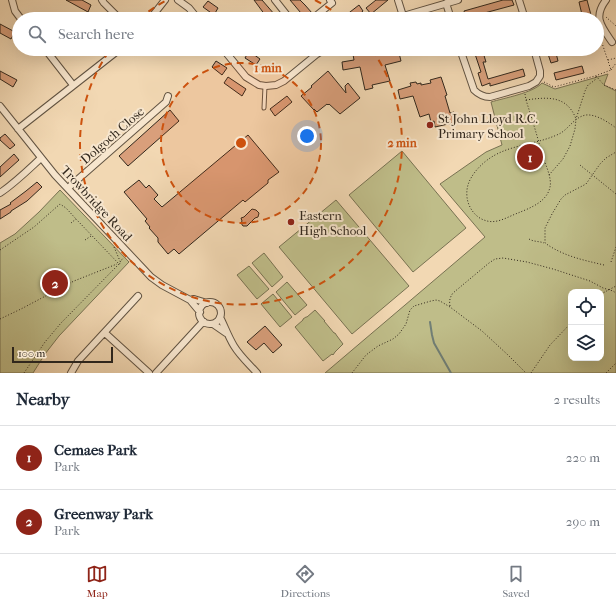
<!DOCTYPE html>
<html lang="en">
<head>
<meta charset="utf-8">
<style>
  body { margin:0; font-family:"IM FELL French Canon",serif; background:#f2f2f3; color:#1f2937 }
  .controls { position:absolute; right:12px; bottom:12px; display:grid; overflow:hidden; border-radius:8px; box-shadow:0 4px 16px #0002 }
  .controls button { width:36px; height:36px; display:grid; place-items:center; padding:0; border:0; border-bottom:1px solid #e0e1e3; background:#fff; color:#1f2937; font:20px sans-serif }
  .scale { position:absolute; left:12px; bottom:10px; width:101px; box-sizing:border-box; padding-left:4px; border:2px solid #31271c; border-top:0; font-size:11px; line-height:14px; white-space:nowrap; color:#31271c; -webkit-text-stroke:3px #f7e6ce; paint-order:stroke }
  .you { position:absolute; left:307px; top:136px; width:14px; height:14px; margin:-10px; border:3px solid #fff; border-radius:50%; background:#1a73e8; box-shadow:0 0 0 6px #1a73e833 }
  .badge { display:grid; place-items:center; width:26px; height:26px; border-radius:50%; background:#8f2418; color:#fff; font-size:13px; font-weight:700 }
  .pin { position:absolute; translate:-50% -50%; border:2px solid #fff; box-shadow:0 1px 4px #0006 }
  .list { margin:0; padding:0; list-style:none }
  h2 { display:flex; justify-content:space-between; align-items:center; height:52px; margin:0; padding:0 16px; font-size:17px }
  h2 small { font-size:13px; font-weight:400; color:#747a83 }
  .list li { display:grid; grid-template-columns:26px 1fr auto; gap:12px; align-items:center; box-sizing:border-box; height:64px; padding:0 16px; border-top:1px solid #e0e1e3 }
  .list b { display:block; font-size:15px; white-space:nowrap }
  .list p { margin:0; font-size:13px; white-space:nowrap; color:#747a83 }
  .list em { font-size:13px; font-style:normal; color:#747a83 }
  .icon { flex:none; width:22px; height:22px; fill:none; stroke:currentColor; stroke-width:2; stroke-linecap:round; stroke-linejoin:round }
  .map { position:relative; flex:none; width:616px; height:373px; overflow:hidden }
  .search { position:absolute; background:#fff; box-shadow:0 4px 16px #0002; left:12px; right:12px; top:12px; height:44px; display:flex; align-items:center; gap:10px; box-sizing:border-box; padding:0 14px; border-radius:22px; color:#747a83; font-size:15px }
  .sheet { height:180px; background:#fff }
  nav { display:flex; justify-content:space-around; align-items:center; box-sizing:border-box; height:56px; border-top:1px solid #e0e1e3; background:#fff; font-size:11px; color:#747a83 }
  nav a { display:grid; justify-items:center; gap:2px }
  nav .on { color:#8f2418 }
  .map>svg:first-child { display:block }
  .green { fill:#bfbd89; stroke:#787252; fill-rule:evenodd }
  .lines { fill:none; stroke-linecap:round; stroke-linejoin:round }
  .stream { stroke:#717f76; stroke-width:2 }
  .building { fill:#d99f7b; stroke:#31271c }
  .service-casing { stroke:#615342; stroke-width:5 }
  .minor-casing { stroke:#615342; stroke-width:8 }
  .path { stroke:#31271c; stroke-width:1; stroke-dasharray:1 2; stroke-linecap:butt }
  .service { stroke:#f7e6ce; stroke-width:3 }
  .minor { stroke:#f7e6ce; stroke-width:6 }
  .ring { fill:none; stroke:#cd520e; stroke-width:2; stroke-dasharray:7 5 }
  .poi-dot { fill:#8f2418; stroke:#f7e6ce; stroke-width:1.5 }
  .labels { text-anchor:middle; stroke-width:4; stroke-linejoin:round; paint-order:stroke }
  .poi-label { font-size:13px; fill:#31271c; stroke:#f7e6ce; text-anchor:start }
  .street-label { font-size:13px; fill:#31271c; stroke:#f7e6ce }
  .centre { fill:#cd520e; stroke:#f7e6ce; stroke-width:2 }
  .ring-label { font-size:12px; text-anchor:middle; font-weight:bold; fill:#cd520e; stroke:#f7e6ce; stroke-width:4; stroke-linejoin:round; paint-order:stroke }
</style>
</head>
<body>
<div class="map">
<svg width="616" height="373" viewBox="0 0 616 373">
  <rect width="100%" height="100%" fill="#f2d8b3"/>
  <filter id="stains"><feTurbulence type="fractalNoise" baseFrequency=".005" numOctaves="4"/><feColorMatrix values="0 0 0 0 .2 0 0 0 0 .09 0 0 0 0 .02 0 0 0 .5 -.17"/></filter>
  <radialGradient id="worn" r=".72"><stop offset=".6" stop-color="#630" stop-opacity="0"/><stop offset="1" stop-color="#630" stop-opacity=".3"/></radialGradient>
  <path class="green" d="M608,74L604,85L616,91V373H325L458,260L485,237L440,184L486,152L502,145L491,102C504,98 533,93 542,83L555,89ZM571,292H601V358H571Z
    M402,151L466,228L413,272L349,195Z
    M60,190L129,262L59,336L45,354L33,373H0V243L15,234L39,212Z
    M336,200L409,286L352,334L279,247Z
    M264,253L283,277L272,287L252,263Z
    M249,266L269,289L257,299L237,275Z
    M287,282L307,305L295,315L276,292Z
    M273,294L292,317L280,327L261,304Z
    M315,310L325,321H324L334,333H335L337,336L343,344L335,352L333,355L332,354L323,361L295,327L303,320V319L306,317H307Z"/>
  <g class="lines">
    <path class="stream" d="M430,322L432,335L434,343L451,373"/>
  </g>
  <path class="building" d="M66,0H82L91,5L88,12Z
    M254,0H262L275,15L270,19H268Z
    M290,0H300L305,5L312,13L309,16L308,19H306Z
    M376,0H388L371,14L366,8Z
    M503,0H512L514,5L466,18L464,11Z
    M587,0L591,15L588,16L589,19H583L579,2Z
    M208,1L218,8L214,15L203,7Z
    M359,5L363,11L354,19H341Z
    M0,24L15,32L11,39L0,33Z
    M352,49H398L401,61L385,65L390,81L372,85L373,88L365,90L360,67L343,70L342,62L354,60Z
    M482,49L486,62H483L488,79L523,69L525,76L490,86V83L482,86L478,73L481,72L474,51Z
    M555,49L558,61L551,63L547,51Z
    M249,51L260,59L256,65L245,58Z
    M216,61L227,68L222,75L212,67Z
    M582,66L584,73L556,80L554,73Z
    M0,71L17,80L13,87L0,79Z
    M328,71L346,93L345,86L348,83L360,98L340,114L329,104L328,105L327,104L317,112L314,109V110L301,96L312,87L311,86Z
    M228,77L246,89L242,96L224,83Z
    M441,77L447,95L445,96L450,113L454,112L457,122L435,127L434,121L431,122L429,114L420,117L413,96L400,99L398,90L411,86L410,83L416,82L417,84L421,83V85L431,83L430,80Z
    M287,96L292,102L275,116L270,109Z
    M170,110L179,121L128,166L119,156Z
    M5,134L15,145L10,149L0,140V138Z
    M248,135L279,172L268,180V183L245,202L243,200L179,254L174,249L168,254L158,242V238L149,228L150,227L145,221L147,219L124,192L139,180L146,188L149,185L158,195L154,199L162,207Z
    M14,154L19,160L0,177V167Z
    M37,182L42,187L27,201L11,211V212L0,219V210L11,204L10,203L26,191Z
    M252,209L256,210L259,213L258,217L255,218L247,226H243L241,223L242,221L241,218L244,217Z
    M265,326L282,345L273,353L264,343L256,350L247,342Z"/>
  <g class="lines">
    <defs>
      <path id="service" d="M264,108L265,86"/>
      <path id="minor" d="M12,0L15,11L21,19
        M102,0L104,3L120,19
        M178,0L189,8L198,19
        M275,0L290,19
        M398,0L403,16
        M519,0L525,19
        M606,0C593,17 601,26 612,42
        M446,3L451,19
        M150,19L165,0
        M312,19L332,3L330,0
        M393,19L458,0
        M45,49L73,85
        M223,49L246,77L259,85L266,86L276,85L284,81L317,54L325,49
        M460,49L474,90C479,95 483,97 490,97L529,86L536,82L540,76V71L534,49
        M0,106L55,175L151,277L162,285L190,300L194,299L207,303
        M18,129L120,49
        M68,188L166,102L168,96
        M0,193C15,183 28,170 41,158
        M190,300L200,312
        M199 313a11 11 0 1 1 22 0a11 11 0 1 1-22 0Z
        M220,317C225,327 228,336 234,346C240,356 249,364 257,373
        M213,324L226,333
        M105,333L149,373
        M71,373L78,361L138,296
        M156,373L201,324L204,322"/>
    </defs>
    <use href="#service" class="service-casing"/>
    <use href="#minor" class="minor-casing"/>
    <path class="path" d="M606,17L616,26
      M608,60L616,58
      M611,70L616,63
      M596,76L604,85L616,90
      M544,82L554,87L595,76L611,70L600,37
      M525,94L526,100C532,119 538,138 543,158C546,165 552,179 550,187C547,202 530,208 518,213C507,217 496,225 484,220C475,217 468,207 467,197C466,187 469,180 475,172C498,143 529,148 559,134C569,129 574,117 586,115C596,114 608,122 616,128
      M526,100C547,97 567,95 576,119
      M580,165L616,194
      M549,175L563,159L570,146L575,129L576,119L585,91L588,85L595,80L596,76
      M71,223L76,219L119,264L121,263L120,261L124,258
      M529,239C534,242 539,241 544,243
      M85,240L91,236
      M114,247L120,261
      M0,250L34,227L60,204L66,208L76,219
      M611,262L616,247
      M604,265C583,260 563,256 545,243V228L552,214L561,199L565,195L586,184L600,164L606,158L616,152
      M601,294L616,286
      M450,306C449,301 450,297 453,293L489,263L495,259L503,258L527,262L553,269L590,281L603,288L613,291L616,293
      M0,319L21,309L74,281L117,264
      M24,373L45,342L61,323L119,264
      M352,373L366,355L378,346L393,339L399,334L406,324L410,310L414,306L431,301L436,300L440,301L450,307L482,331L508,355L526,373
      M531,373L550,345L571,323
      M606,373L616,363"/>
    <use href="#service" class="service"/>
    <use href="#minor" class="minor"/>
  </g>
  <circle cx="241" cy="143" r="80" fill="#cd520e" fill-opacity=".12"/>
  <g class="ring">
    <circle cx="241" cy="143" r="80"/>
    <path d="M139 19A161 161 0 0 1 167 0M315 0A161 161 0 0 1 343 19M372 50A161 161 0 1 1 110 50"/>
  </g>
  <g class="poi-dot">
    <circle cx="430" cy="125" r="4"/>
    <circle cx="291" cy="222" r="4"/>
  </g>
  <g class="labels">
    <g class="poi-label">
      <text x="438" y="123">St John Lloyd R.C.<tspan x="438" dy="15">Primary School</tspan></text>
      <text x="299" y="220">Eastern<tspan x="299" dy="15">High School</tspan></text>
    </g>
    <g class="street-label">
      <text transform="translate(112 135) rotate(-41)" y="5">Dolgoch Close</text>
      <text transform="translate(97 203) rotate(47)" y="5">Trowbridge Road</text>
    </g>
  </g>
  <circle cx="241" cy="143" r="6" class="centre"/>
  <g class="ring-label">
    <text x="268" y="72">1 min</text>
    <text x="402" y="147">2 min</text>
  </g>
  <rect width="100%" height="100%" filter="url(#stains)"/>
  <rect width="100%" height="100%" fill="url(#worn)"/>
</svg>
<div class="controls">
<button><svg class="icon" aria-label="locate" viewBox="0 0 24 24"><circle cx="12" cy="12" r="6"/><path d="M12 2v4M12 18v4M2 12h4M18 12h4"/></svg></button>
<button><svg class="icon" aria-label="layers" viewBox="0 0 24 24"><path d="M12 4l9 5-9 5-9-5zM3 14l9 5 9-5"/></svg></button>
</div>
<div class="scale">100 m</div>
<div class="you"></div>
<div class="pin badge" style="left:530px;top:157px">1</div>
<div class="pin badge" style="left:55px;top:283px">2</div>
<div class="search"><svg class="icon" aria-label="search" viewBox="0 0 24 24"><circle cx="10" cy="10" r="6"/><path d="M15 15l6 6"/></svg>Search here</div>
</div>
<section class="sheet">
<h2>Nearby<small>2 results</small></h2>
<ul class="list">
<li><span class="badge">1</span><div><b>Cemaes Park</b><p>Park</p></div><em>220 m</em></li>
<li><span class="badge">2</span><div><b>Greenway Park</b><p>Park</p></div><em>290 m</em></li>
</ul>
</section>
<nav>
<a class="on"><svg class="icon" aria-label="map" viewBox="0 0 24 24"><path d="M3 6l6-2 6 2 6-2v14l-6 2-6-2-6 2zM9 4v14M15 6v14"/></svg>Map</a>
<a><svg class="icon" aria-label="directions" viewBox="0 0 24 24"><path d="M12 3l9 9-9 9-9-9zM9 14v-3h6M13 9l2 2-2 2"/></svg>Directions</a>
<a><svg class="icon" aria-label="saved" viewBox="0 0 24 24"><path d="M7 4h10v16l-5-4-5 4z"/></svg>Saved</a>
</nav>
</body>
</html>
